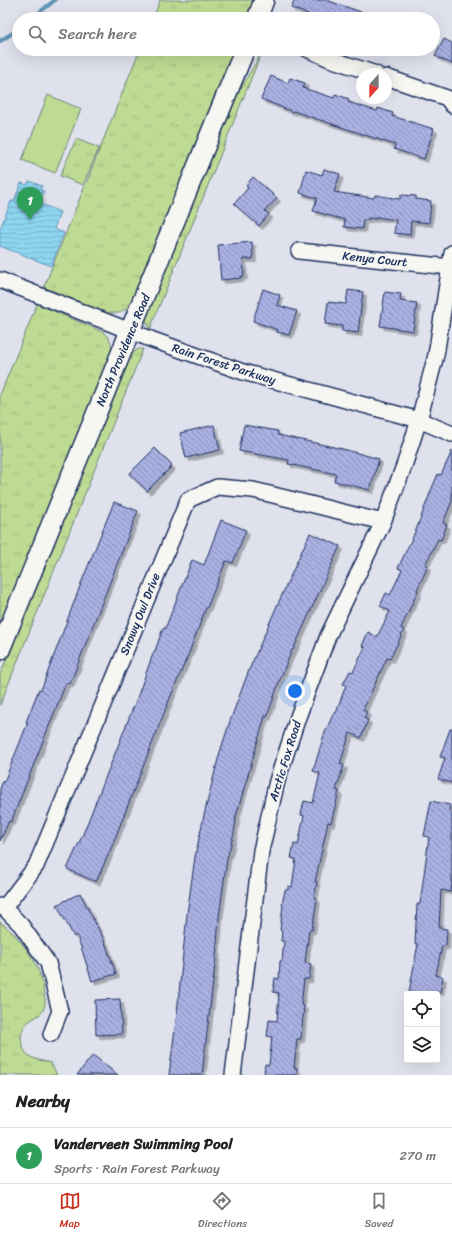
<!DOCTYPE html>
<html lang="en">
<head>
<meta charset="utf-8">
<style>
  body { margin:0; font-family:Sriracha,sans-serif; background:#f2f2f2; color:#222 }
  .controls { position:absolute; right:12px; bottom:12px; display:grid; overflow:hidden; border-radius:4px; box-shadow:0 4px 16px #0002 }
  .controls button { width:36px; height:36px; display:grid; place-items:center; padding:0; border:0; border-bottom:1px solid #e0e0e0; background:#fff; color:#222; font:20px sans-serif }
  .compass { position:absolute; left:356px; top:68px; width:36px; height:36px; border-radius:50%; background:#fff; box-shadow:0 4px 16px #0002; rotate:201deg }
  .you { position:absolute; left:295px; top:691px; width:14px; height:14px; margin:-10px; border:3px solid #fff; border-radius:50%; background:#1a73e8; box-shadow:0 0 0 6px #1a73e833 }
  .badge { display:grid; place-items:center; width:26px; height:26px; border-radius:50%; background:#c8321e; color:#fff; font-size:13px; font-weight:700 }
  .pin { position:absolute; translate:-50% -33px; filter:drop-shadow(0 1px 2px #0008) }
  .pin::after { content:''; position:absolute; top:21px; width:14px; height:12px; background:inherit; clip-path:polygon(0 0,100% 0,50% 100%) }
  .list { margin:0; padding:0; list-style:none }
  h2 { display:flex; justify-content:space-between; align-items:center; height:52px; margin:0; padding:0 16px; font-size:17px }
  h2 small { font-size:13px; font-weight:400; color:#767676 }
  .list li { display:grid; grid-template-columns:26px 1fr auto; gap:12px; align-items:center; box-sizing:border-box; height:56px; padding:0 16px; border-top:1px solid #e0e0e0 }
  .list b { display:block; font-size:15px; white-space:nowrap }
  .list p { margin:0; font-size:13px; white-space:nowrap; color:#767676 }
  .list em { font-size:13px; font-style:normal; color:#767676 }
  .icon { flex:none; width:22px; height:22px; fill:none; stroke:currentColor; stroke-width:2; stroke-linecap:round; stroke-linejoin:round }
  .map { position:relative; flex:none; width:452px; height:1075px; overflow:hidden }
  .search { position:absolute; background:#fff; box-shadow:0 4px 16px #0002; left:12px; right:12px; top:12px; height:44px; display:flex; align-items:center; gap:10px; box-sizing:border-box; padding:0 14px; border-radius:22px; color:#767676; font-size:15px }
  .sheet { height:108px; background:#fff }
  nav { display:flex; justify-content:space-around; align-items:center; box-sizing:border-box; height:56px; border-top:1px solid #e0e0e0; background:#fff; font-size:11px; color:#767676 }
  nav a { display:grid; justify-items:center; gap:2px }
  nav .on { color:#c8321e }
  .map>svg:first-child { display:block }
  .grass { fill:url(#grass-tufts); stroke:#6c8578 }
  .garden { fill:#bedb93; stroke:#6c8578 }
  .water { fill:url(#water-rules); stroke:#6093b6 }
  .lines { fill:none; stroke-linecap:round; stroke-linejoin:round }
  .stream { stroke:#6093b6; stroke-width:4 }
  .building { fill:url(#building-back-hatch); stroke:#1b2f5e; filter:url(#shadow) }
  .minor-casing { stroke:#1b2f5e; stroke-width:18 }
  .tertiary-casing { stroke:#1b2f5e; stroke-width:22 }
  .minor { stroke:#f6f6f2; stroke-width:15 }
  .tertiary { stroke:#f6f6f2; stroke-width:19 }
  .labels { text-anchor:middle; stroke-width:3.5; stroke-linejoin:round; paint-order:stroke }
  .street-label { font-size:12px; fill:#1b2f5e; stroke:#f6f6f2 }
</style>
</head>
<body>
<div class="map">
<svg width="452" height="1075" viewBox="0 0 452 1075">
  <defs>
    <pattern id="grass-tufts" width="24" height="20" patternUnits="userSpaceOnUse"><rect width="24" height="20" fill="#bedb93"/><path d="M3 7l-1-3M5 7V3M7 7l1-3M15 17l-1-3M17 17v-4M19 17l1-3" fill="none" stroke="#a3bc81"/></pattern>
    <pattern id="water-rules" width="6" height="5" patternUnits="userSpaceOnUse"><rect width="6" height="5" fill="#8ed6f0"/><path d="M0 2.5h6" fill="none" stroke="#7ab8d0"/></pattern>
    <pattern id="building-back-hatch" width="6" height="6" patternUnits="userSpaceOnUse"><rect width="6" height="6" fill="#aab0e1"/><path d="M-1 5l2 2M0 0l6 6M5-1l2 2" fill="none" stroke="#8a90ba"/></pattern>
    <filter id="shadow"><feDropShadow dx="3.5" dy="3.5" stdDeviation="0" flood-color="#0004"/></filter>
  </defs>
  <rect width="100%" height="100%" fill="#dfe1ed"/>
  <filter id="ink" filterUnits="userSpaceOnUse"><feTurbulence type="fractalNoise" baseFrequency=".025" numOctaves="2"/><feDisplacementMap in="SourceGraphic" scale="8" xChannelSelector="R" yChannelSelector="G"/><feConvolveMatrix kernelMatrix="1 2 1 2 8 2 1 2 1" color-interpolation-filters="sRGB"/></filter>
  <g filter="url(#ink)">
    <path class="grass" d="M160,0H254L247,19H153Z
      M140,49H234L129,307L119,313H106L44,287Z
      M261,54L150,329L146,321V316L233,100C243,86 251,70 261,54Z
      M76,139L99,148L83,185L60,176Z
      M37,304L103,332C114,342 112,347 110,361L0,631V395Z
      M138,349H143L0,705V675L131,355Z
      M0,922C5,925 9,930 14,934C29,951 42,969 44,993C45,998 46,1003 44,1008C42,1016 34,1017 28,1022C19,1030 19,1046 28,1055C34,1060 44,1061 51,1063L57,1075H0Z"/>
    <path class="garden" d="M48,95L81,109L55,173L22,160Z"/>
    <path class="water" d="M29,181L42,186L40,190L44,191L39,203L60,212L54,229L64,233L51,266L0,246V229L11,201H14L21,183L27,185Z"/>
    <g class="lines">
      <path class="stream" d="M31,19L55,0
        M0,41L19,29"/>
    </g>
    <path class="building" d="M295,0H326L376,17V19H308L310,15L291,8Z
      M444,39L452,43V64L435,56Z
      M271,76L288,83L290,78L305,83L303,88L334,98L335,94L349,99L348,102L377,111L378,108L393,113L392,116L434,129L424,159L394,149L395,145L293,111V112L261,99Z
      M324,169L340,174L334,192L374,198L375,195L400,199L401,195L416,196V199L431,201L429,223L411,221L410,235L394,233L396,220L376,217V219L368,218V220H363L362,229L344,227L345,220L313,211L317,198L300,193L306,170L322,175Z
      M253,177L277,198L265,211L269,214L259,226L234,204L248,188L246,185Z
      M252,242L253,259H243L244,276H241V278L221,280L218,245Z
      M263,289L280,295L277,305L297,311L289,335L277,332L278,330L253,321Z
      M348,290L363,292L358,333L342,331V326L325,324L328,302L346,304Z
      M385,292L401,294L400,301L417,303L413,331L380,326Z
      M214,425L220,450L186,458L180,433Z
      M244,425L278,431V435L343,449L379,459L370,490L334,481L336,474L288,464L289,460L239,451Z
      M155,448L172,466L147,491L129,474Z
      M452,451V501L443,523L447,525L441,540L438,539L425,565L428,566L417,590L418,591L401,628L404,630L390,659L387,658L363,710L367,712L364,718L368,720L361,738L350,733L340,764L344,765L336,790L339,791L331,823L328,822L315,882H317L314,898L317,899L312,930H309L305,963L311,964L309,979H304L301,1005L304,1006L301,1039H297L294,1068H297V1075H264L265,1064L269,1065L272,1037L267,1036L269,1020L277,1021L279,993L273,992L275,978L279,979L280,961H282L284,941H281L282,932L280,930L283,905H282L285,890H288V886L292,887L296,859L291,858L294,844L298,845L304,816L301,815L304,801L313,803L320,773L313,771L324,735L334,712L336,713L346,685L343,684L350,671L353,672L365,647L362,646L368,632L377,637L390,611L380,606L386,593L390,595L402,570L398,568L416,530L432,488L438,474L441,475Z
      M114,502L138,511L70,684L66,683L11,822L9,821L0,841V789L3,781L4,782L28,722H26L39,689L41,690L82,581Z
      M221,520L246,530L233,563L226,561L207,608H206L189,653L170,698L110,851L96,882L67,869L83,834L137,698L154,651H155L163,628L165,629L192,560L204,565Z
      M310,533L340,546L293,650H292L279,682L267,717L265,716L235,820H236L234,833L227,859L219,917L216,957L202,1075H169L177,1013L187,914L195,857L204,815L219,755L230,721L249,670L276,608Z
      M450,729H452V783L438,779L445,758L440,757Z
      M431,801L450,805L449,812L452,813V882L451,892L441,890L439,928L447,929L446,946H442L436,975L443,977L440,992L432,991L431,994H420L409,992L418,944H415L417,904H420L429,837L424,836Z
      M80,893L105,942L116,974L92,981L77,935L74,937L57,905Z
      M120,999L122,1034L96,1035L95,1000Z
      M93,1055L118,1075H77Z"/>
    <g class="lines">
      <defs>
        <path id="minor" d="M307,49L330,59L376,74
          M386,77L447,98L452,105
          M299,251L450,267
          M0,280L153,340L243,372L419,420L452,434
          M0,906L4,908L21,925L48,963L60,1011L51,1034
          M4,908L36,866L188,500L217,487L253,490L383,522
          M233,1075L261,851L277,781L298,717L328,636L383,522L404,466L419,420L436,355L452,253"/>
        <path id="tertiary" d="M257,19L264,0
          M0,650L245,49"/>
      </defs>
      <use href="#minor" class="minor-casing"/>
      <use href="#tertiary" class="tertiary-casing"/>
      <use href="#minor" class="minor"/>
      <use href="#tertiary" class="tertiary"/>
    </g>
  </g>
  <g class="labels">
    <g class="street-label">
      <text transform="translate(375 259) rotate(6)" y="4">Kenya Court</text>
      <text transform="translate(123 350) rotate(-67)" y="4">North Providence Road</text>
      <text transform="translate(224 364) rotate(18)" y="4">Rain Forest Parkway</text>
      <text transform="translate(140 614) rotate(-68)" y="4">Snowy Owl Drive</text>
      <text transform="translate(285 761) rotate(-73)" y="4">Arctic Fox Road</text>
    </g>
  </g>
</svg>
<div class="controls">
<button><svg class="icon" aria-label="locate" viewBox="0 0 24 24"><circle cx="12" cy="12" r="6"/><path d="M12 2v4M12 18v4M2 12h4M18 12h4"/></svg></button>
<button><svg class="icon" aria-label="layers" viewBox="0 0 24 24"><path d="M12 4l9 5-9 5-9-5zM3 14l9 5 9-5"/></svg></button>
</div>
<svg class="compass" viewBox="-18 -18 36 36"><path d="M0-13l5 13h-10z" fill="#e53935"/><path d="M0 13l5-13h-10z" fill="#767676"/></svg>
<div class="you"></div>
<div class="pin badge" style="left:30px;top:220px;background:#2e9e5b">1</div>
<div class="search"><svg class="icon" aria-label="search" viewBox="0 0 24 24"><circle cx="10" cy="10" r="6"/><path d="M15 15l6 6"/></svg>Search here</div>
</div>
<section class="sheet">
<h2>Nearby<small></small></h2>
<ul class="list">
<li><span class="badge" style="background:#2e9e5b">1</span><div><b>Vanderveen Swimming Pool</b><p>Sports · Rain Forest Parkway</p></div><em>270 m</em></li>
</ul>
</section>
<nav>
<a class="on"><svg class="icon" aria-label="map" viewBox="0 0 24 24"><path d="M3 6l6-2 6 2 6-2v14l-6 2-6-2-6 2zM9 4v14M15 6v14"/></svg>Map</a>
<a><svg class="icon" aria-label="directions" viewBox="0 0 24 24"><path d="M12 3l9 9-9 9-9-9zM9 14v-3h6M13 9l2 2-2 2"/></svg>Directions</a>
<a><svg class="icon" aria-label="saved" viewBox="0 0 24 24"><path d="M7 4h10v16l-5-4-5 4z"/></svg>Saved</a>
</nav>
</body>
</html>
